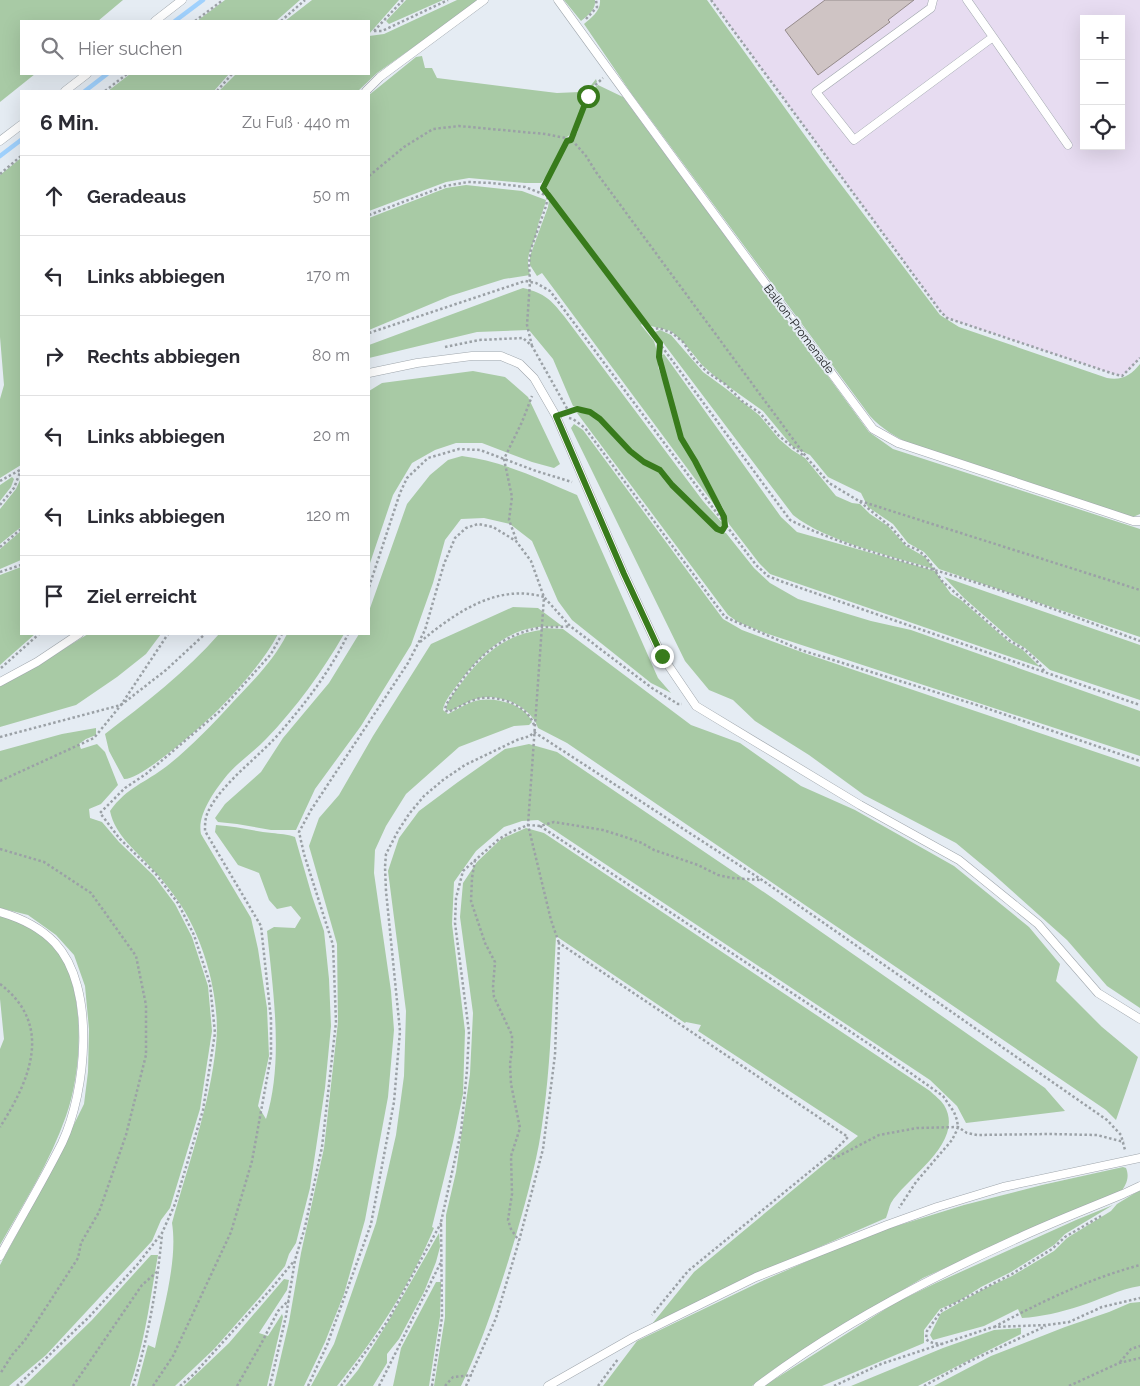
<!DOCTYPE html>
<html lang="de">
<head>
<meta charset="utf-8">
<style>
  body { margin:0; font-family:Raleway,sans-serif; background:#f7f7f7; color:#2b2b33 }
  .controls { position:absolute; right:15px; top:15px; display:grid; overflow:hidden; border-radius:0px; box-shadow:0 5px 20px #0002 }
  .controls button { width:45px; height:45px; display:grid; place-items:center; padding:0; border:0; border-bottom:1px solid #e1e1e2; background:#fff; color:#2b2b33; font:25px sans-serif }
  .stop { position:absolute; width:15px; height:15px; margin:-11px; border:4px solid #387b1c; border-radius:50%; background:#fff }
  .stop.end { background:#387b1c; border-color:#fff; box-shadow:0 1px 5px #0008 }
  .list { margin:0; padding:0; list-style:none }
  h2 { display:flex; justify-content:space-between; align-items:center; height:65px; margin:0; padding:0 20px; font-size:21px }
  h2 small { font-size:16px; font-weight:400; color:#7c7c81 }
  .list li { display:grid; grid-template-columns:32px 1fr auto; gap:15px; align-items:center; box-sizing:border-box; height:80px; padding:0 20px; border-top:1px solid #e1e1e2 }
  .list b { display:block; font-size:19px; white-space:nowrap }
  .list em { font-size:16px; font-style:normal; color:#7c7c81 }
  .icon { flex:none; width:28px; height:28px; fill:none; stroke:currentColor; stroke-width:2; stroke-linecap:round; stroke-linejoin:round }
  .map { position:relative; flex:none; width:1140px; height:1386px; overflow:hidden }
  .search { position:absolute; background:#fff; box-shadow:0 5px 20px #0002; left:20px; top:20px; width:350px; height:55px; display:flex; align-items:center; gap:12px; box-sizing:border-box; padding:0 18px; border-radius:0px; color:#7c7c81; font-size:19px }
  .panel { position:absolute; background:#fff; box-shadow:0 5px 20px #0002; left:20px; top:90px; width:350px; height:545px; border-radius:0px }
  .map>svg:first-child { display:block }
  .commercial { fill:#e7dcf1; fill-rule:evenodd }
  .green { fill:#a8caa5 }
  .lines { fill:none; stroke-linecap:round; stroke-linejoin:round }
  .stream { stroke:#a0d1fd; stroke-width:4.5 }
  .building { fill:#cfc4c4; stroke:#958b8b }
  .lane-casing { stroke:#9fa6ac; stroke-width:9 }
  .path { stroke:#9ba1a6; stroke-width:2.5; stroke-dasharray:2.5 2.5; stroke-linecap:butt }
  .lane { stroke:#fff; stroke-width:8 }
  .route { stroke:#387b1c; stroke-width:6 }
  .labels { text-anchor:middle; stroke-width:4; stroke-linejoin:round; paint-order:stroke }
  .street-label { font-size:12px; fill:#202325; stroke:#e5ecf3 }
</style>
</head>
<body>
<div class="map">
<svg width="1140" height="1386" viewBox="0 0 1140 1386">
  <rect width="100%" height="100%" fill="#e5ecf3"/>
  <path class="commercial" d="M711,0H1140V358L1133,367L1122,376L1114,374L947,318L941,312ZM1084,19H1121V146H1084Z"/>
  <path class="green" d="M0,0H123L98,21H21V74H35L0,102Z
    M225,0H300L276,21H197Z
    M312,0H399L369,34V21H285Z
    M406,0H443L389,24L386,21Z
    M457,0H480L377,73L358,91H219L236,74H369V36L384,34Z
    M564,0H595C596,10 588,15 581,21Z
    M600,0H707L824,162L940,315L959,327L1107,378C1122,381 1131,375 1140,364V514L1133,517L912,445C896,437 882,429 870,416L631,93L584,24C591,18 601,11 600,0Z
    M422,56L425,68H432L437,78L557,93L580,92L588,89L596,79L597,82L589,90L574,131L567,137L558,158L550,172L541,183H525L469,178L446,182L369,211V95L416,57Z
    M130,74H229L214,91H108Z
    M598,85L623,97L869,432L893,449L1140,529V637L939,569L924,552L908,543L893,524L868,507L861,493L828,477L810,455L793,447L763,411L718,379L702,365L685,344L671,331L651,326L645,320L641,325L654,341L658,355V367L672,405L673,418L679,437L694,462L719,511L542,273L537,276L530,265V256L548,207L550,192L546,187L547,182L567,143L577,133L590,91Z
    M21,158V465L0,478V399L4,385L0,337V175Z
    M466,185L522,191L546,200C544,210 539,219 537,230C536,234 537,233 535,237C530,255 525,255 530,275L504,279L450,296L369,330V218L446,188Z
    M523,288C546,294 550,299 564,316L703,501L724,525L720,529H717L673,484L663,471L642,458L622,442L602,418L590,410L573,406L553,359L529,330L477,332L369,358V345Z
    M660,330L671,335L703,372L725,388L759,415L779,439L792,450L805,458L836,496L852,503L860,504L870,514L888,526L906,546L925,557L934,569C892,556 827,542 793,515L655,332Z
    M664,354L781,517L797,532L935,571L951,594L961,600L1009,642L1023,650L1040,667L770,574L759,563L729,524L723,508L683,438L661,356Z
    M473,371L505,377L528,397L560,464L554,468L532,462L482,443H456L435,450L412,463L393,495L369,566V391L382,383Z
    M581,412L588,413L598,419L626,450L642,463L662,474L690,505L716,530L721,533H726L754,568L770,583L798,599L871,621L911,630L1140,711V756L765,633L738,622L728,615L583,421L577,413Z
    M574,424L583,430L723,619L742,630L804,653L1140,767V1008L1107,986L1067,940L992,873L956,843L864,795L809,755L755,721L733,700L709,690L685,661L571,428Z
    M462,456C502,461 540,479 577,495L658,678L671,693L651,683L572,620L558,601L532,541L510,524L484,518L461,519L445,540L433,583L411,645L361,726L315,789L296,830H271L237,824L218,822L215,818L225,804L261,772L283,738L329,683L359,634H369V611L407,504L430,475L448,460Z
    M12,477L14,479L11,487L0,501V485Z
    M21,478V527L0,544V509L16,489Z
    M21,531V560L0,569V549Z
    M21,567V634H35L0,665V575Z
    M944,577L1140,645V700L1050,670L1025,648L1013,641L964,598Z
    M513,607L538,608L562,626C554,627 546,626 538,627C505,630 477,658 458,684C453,691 444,701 443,710L448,714C458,709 470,701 480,700C497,697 525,705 532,722L529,725L514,726L459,747L406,794L386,826L375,850L374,873L391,991L394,1030L388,1097L365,1220L344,1294L325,1342L304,1386H274L289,1322L301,1253L324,1148L338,1022L337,944L309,846L319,818L339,795L373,736L431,644Z
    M542,628L563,629L691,725L740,743L801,786L855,810L954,866L1029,927L1060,964L1056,981L1102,1027L1138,1057L1116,1120L1106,1110L567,743L538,728C531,707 501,693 479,698C469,700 459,707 450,711L446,709C447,701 455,692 460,685C481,656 505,634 542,630Z
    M88,634H161L146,654L117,677L76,705L0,727V686L25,673Z
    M219,634H278C264,661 240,687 219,709C204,724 142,780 124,779L109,751L105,734C144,704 187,671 219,634Z
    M287,634H344C322,672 296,708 266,739C253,753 235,764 224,779C213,793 197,816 201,834L251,918L258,949L267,1008L269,1056L258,1106L266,1119C284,1063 273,990 267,931L274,927L295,928L301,918L291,906L277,909L269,900L259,873L238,865L215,832L216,825C235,826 253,831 272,833C280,834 287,834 295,837L312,896L324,931L329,979L331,1026L325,1088L310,1188L296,1243L289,1254L285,1266L259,1298L214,1349L175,1386H137L148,1345L155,1348C163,1310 178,1260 172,1223C188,1165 210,1105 216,1045C221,999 204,938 178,901C171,891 163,880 154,871C138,852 115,836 110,811C127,787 145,783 167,766C191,747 212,725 233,702C253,681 274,660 287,634Z
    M96,728V735L86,739L79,744L81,749L97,744L105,752L118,785L101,804L89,809L90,818L102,822L119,842L154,876L175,904L192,937L208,986L212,1031L200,1109L170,1208L161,1220L152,1241L46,1355L9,1386H0V1265L48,1177L84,1104L88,1072L89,1029L85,986L74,955L56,935L28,915L0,908V751L62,734Z
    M529,744L557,752L774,899L1045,1088L1065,1111L966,1123L957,1106L930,1080L554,830L538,820L522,821L504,827L476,851L454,882L452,924L465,1031L463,1094L453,1142L432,1227L434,1228C411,1284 375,1339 337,1386H311L334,1344L376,1223L396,1135L404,1076L406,1011L388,871L399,838L419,811L458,782L505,749Z
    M526,828L544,833L930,1091C934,1095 941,1100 944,1105C966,1142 908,1176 891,1203C889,1207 888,1213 886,1218L755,1275L652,1324L694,1272L858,1136L698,1031L701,1025L686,1022L685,1023L556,936C552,1005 551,1076 539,1144C531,1185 519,1226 507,1265C494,1306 480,1347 461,1386H434L445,1317L446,1215L456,1172L470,1074L473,1013L460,917L463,883L477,862L501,839Z
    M0,916C21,922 43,933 57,951C87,991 82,1072 66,1116C50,1162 24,1203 0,1245V1049L4,1039L0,999Z
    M1123,1167L1126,1168C1130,1178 1126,1185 1120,1193L1013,1237L923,1278L841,1326L774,1369L752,1386H603L637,1341L760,1282L826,1253L890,1228L964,1205L1042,1185Z
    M1140,1190V1286C1119,1289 1100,1300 1080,1306C1061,1312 1041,1317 1022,1318L1018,1309L984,1326L933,1340L930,1335L941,1313L984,1289L1012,1276L1054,1251L1067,1238L1111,1211L1117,1204Z
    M1113,1205L1065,1234L1054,1245L1011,1272L981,1287L959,1301L940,1309L924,1330V1343L822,1386H764L895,1303L936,1283L1076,1220Z
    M439,1233L440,1247L436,1262L424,1292L399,1339L387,1354V1363L373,1386H345L358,1370L388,1322Z
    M151,1255H158C150,1300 145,1341 130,1386H24L92,1320Z
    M284,1279L289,1280L287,1290L259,1333L268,1336L282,1314L283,1317L267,1386H184L229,1343Z
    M436,1282H441L440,1317L429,1386H393L401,1348Z
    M1140,1302V1386H934L991,1356L1065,1327L1109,1312L1130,1303Z
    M1021,1328V1334L918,1386H851L943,1348L994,1330Z"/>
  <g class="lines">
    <path class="stream" d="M175,21L203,0
      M85,91L107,74
      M0,156L21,140"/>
  </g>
  <path class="building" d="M825,0H914L888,20L890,22L818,75L785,30Z"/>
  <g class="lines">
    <defs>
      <path id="lane" d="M558,0C662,144 767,286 873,429L898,443L1133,521H1140
        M933,0L931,8L816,92L854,140L993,37L967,0
        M155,21L182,0
        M993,37L1068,145
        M65,91L87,74
        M366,91L380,77L484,0
        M0,141L21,125
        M369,373L417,363L472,356H501L520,364L534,378L556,416L624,574L662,656L696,706L860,805L959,860L1038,924L1098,993L1140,1019
        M0,682L37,662L79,634
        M0,912C21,918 40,927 55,943C97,988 86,1092 62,1143C43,1181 20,1219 0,1256
        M548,1386L634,1337L756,1277L887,1225L937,1207L1003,1187L1140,1158
        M758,1386C836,1327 925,1280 1014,1240C1050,1223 1087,1209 1123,1194L1140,1186"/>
    </defs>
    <use href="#lane" class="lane-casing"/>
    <path class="path" d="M711,0L941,312L947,318L1114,374L1122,376L1140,358
      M586,19L597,7L596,0
      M195,21L223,0
      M281,21L305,0
      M374,31H382L448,0
      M374,31L403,0
      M105,91L127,74
      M217,91L232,74
      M0,174L21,156
      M369,176L404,147L433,129L459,126L545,134L571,139L586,156L596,172L807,458L829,483L859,501L892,528L906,545L918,550L926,557L942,581L996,629L1010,641L1024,649L1036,660L1045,672
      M369,215L445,186L468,182L492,183L525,187L548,196L575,229L790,520C854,552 925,565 993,588C1042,604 1091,623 1140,641
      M651,330L659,328L672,333L683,342L695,360L707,372L725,384L742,401L760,413L779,436L804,456
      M369,333L525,281L536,283L550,291L756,565L768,576L783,582L1140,705
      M532,346L527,325L530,282L529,263L531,249L546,206L548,196L543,187L567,141L571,139L590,90L603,78
      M445,347L479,340L523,338L532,346L569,412
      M565,413L577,409L590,412L601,419L630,451L644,462L660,470L691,504L717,529L721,531L725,526L724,517L695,461L681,438L674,406L659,357V344
      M569,418L573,419L585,428L725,617L801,650L980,706L1140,761
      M0,481L20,470
      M860,501L1140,590
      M0,505L14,488L21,470
      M516,539L509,520L512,497L504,459L522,422L532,396
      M0,547L21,529
      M0,572L21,565
      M369,587L400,493L407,478L428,458L459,449L480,450L536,471L572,482
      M420,642C455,613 497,583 544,597L528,825L551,920L559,943
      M1,668L39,634
      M534,725C527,705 501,696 481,698C470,700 458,708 448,712L445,710L446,705C469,666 492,638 538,628C548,626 559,628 569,626
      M534,732L762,880L1107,1120L1121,1135L1125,1150
      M0,737L121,705L166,670L205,634
      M0,781L94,738L121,705L168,634
      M540,826L878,1050L943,1096L954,1112L957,1120L958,1127L956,1132L952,1140L916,1182L899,1208
      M0,849L44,862L91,893L136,956L146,1005V1055L126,1135L99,1212L81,1243L78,1258L25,1340L12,1355L0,1374
      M475,860L472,878L471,901L485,943L495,962L493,987L494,997L512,1035V1049L510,1064L511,1084L520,1128L511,1156L512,1194L508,1220L511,1229L519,1241
      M0,984C54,1025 30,1080 0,1127
      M830,1155L833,1159L879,1135L917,1128L958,1127L967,1133L977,1135L1050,1134L1097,1135L1124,1142
      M994,1327C1041,1302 1088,1279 1140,1265
      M943,1344C936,1343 931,1344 926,1339L927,1331L942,1310L1012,1274L1052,1249L1065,1237L1101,1216
      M1120,1362L1131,1349L1140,1346
      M17,1386L89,1317L137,1265L162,1233L175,1204L203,1110L215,1033L210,984L194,935L178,903L155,873L120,839L100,813L125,788L146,774L220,711L271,654L282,634
      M73,1386L142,1285L158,1271
      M133,1386C149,1336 157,1286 162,1234
      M153,1386L173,1356L231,1232L252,1161L271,1056V1019L261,926L205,831C205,824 205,818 208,812C221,783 262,755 283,729C308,700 332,668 348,634
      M180,1386L194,1374L271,1289L294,1261
      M237,1386L261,1344L278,1311L289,1300
      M270,1386L286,1316L295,1260L305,1227L322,1147L336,1022L333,945L304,854L299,832L311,810L408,663L425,630L444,564L455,538L466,528L478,524L493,527L516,541L531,561L544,597L570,626L652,688L678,704H682
      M308,1386L327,1345L371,1224L394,1102L400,1031L386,891L385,867L386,854L398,831L409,814L424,796L443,780L465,765L517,740L530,736L534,732
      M341,1386L387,1322L441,1223
      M379,1386L441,1262
      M432,1386L442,1317L441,1222L461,1132L467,1070L469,1032L455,923L456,898L463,871L499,839L511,832L528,825L540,826L554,822L603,830L625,837L642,843L654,850L698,865L718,875L732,878L760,880
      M445,1386L453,1377L472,1375
      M466,1386L496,1318L519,1241L543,1149L555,1055L559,943L848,1137L830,1155L688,1271L652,1315
      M598,1386L618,1359
      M834,1386L881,1364L993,1327L1047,1325L1069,1322L1102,1307L1140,1298
      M924,1386L968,1362L1046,1326
      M1069,1386L1119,1363L1140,1358"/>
    <use href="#lane" class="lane"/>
  </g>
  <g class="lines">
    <path class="route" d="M588,96L571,140L567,141L543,188L660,343L659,357L681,438L695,461L724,517L725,526L722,531L717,529L672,485L660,470L644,462L630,451L600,419L590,412L577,409L556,416L624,574L662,656"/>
  </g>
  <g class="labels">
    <g class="street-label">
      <text transform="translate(799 329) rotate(53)" y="4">Balkon-Promenade</text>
    </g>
  </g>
</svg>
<div class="controls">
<button>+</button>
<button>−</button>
<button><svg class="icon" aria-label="locate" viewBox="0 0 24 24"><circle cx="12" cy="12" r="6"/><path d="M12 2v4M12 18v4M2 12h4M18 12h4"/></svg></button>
</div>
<div class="stop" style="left:588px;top:96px"></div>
<div class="stop end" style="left:662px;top:656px"></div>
<div class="search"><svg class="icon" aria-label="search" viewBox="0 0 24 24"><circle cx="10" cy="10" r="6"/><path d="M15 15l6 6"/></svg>Hier suchen</div>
<section class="panel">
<h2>6 Min.<small>Zu Fuß · 440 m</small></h2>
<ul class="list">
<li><svg class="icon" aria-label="ahead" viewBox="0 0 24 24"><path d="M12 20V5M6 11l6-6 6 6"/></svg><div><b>Geradeaus</b></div><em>50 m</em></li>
<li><svg class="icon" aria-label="left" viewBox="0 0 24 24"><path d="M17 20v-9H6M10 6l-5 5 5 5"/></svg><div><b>Links abbiegen</b></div><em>170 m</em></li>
<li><svg class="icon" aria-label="right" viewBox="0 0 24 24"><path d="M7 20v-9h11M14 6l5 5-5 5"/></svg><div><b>Rechts abbiegen</b></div><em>80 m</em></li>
<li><svg class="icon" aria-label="left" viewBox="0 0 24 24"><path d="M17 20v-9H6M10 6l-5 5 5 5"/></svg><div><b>Links abbiegen</b></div><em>20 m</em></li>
<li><svg class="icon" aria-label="left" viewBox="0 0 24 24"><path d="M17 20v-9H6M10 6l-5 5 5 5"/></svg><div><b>Links abbiegen</b></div><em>120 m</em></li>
<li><svg class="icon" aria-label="arrive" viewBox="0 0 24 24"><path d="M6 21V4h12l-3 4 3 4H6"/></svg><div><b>Ziel erreicht</b></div></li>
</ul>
</section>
</div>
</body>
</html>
